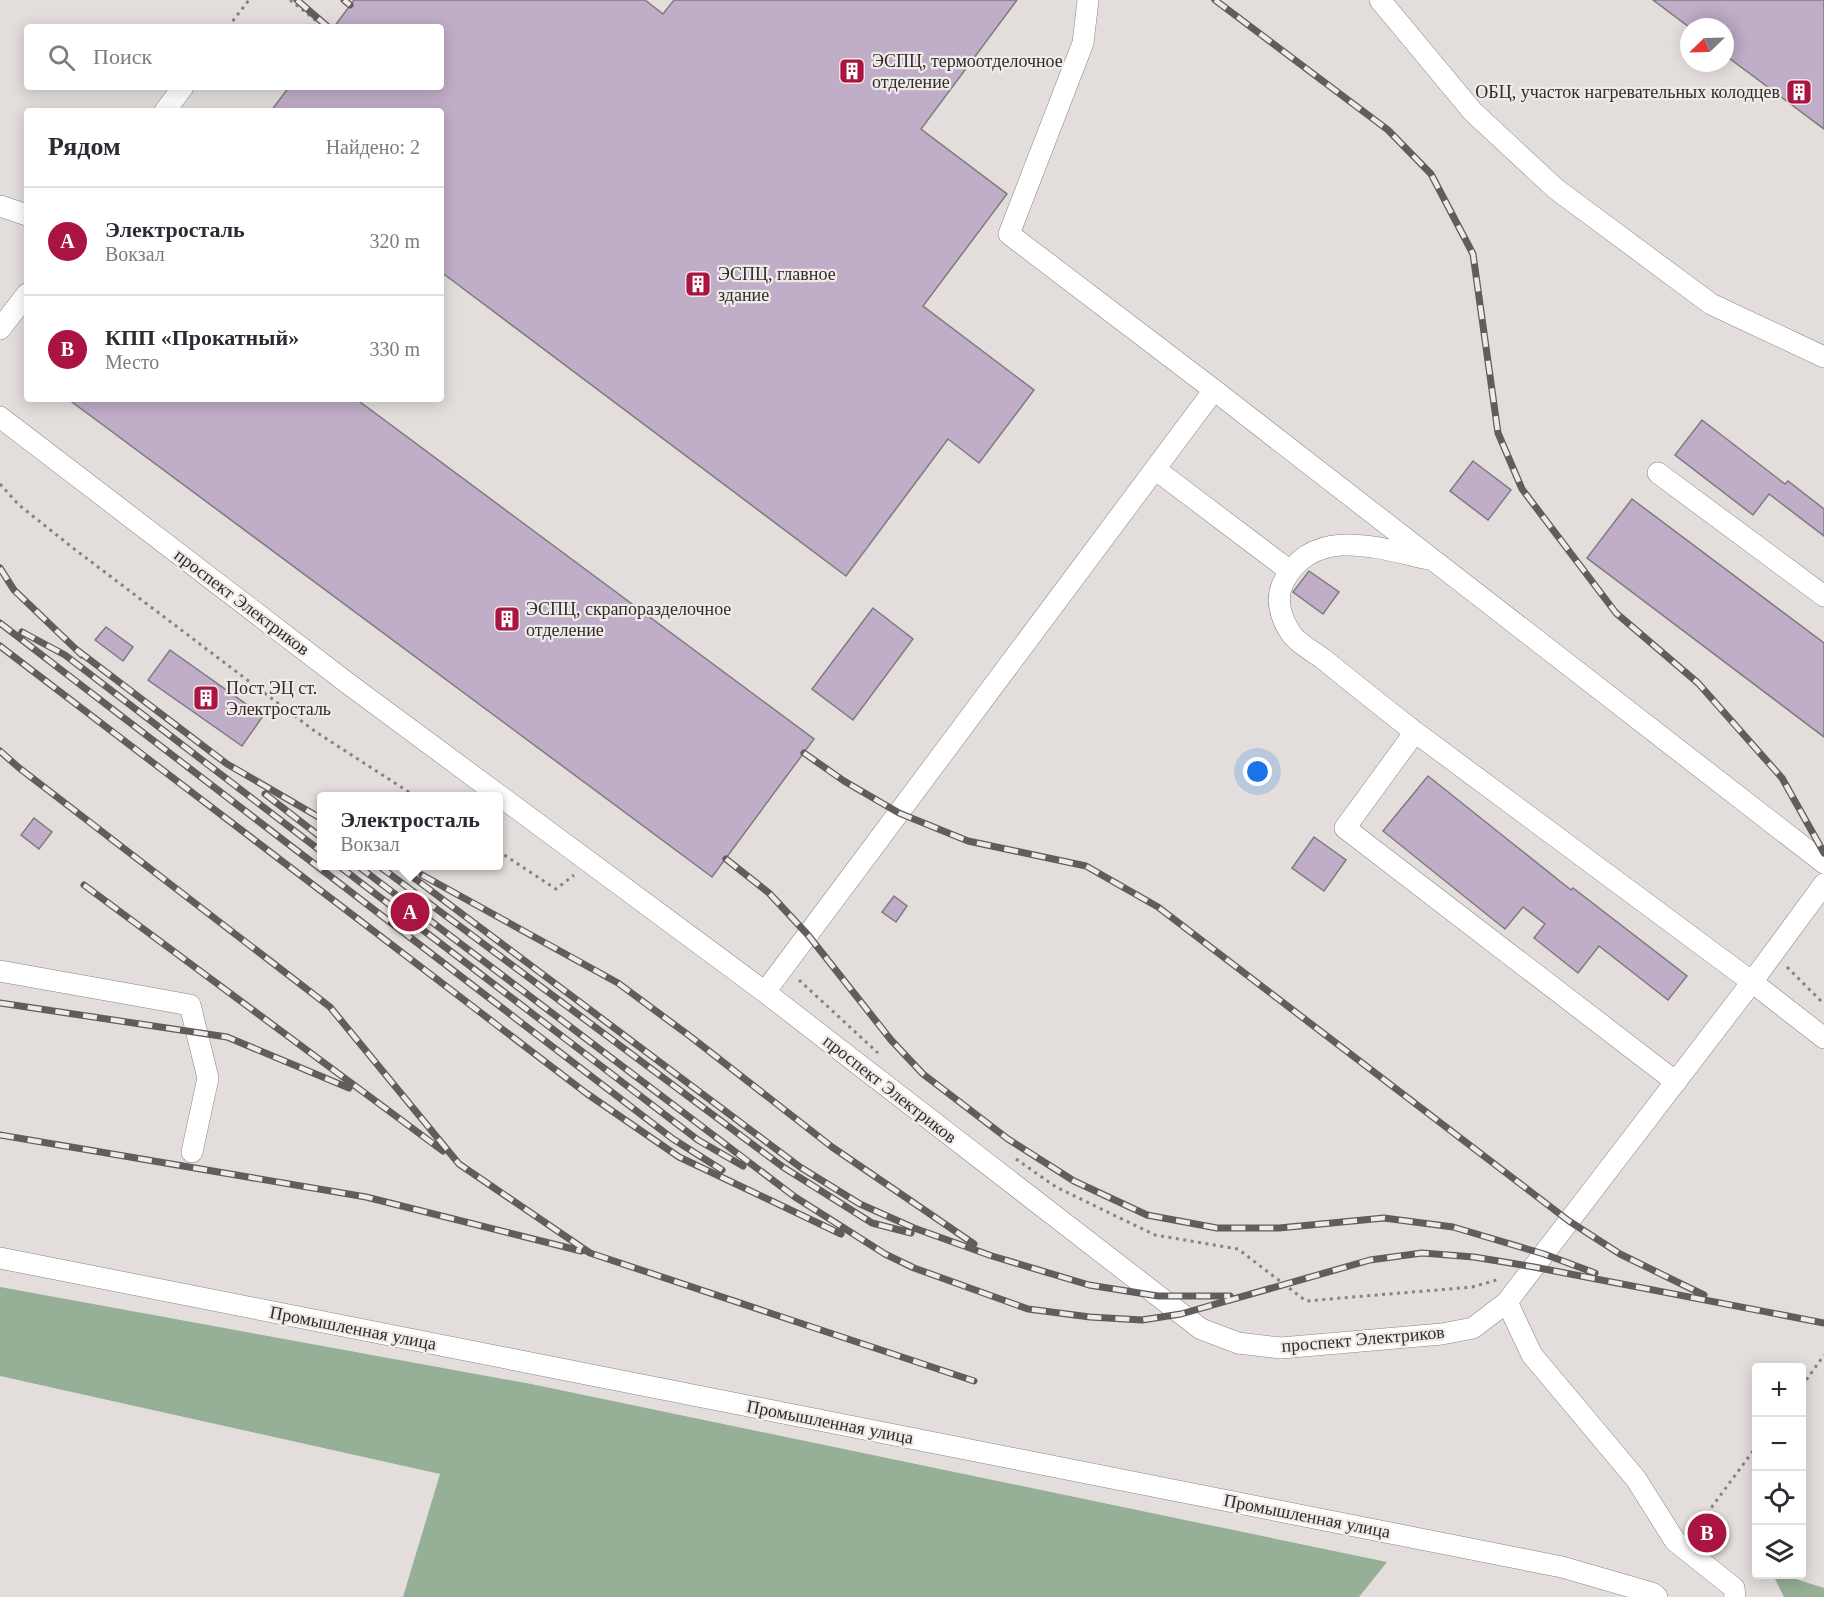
<!DOCTYPE html>
<html lang="ru">
<head>
<meta charset="utf-8">
<style>
  body { margin:0; font-family:Georgia,serif; background:#f7f7f7; color:#2b2b33 }
  .controls { position:absolute; right:18px; bottom:18px; display:grid; overflow:hidden; border-radius:6px; box-shadow:0 3px 15px #0003 }
  .controls button { width:54px; height:54px; display:grid; place-items:center; padding:0; border:0; border-bottom:2px solid #e1e1e2; background:#fff; color:#2b2b33; font:30px sans-serif }
  .compass { position:absolute; left:1680px; top:18px; width:54px; height:54px; border-radius:50%; background:#fff; box-shadow:0 3px 15px #0003; rotate:247deg }
  .you { position:absolute; left:1258px; top:772px; width:21px; height:21px; margin:-15px; border:4px solid #fff; border-radius:50%; background:#1a73e8; box-shadow:0 0 0 9px #1a73e833 }
  .badge { display:grid; place-items:center; width:39px; height:39px; border-radius:50%; background:#aa1440; color:#fff; font-size:20px; font-weight:700 }
  .pin { position:absolute; translate:-50% -50%; border:3px solid #fff; box-shadow:0 2px 6px #0006 }
  .popup { position:absolute; left:317px; top:792px; width:186px; height:78px; box-sizing:border-box; display:grid; place-content:center; border-radius:6px; background:#fff; filter:drop-shadow(0 2px 4px #0005); font-size:20px; white-space:nowrap; color:#7c7c81 }
  .popup b { font-size:22px; color:#2b2b33 }
  .popup::after { content:''; position:absolute; left:50%; top:100%; margin-left:-12px; border:12px solid transparent; border-top-color:#fff }
  .list { margin:0; padding:0; list-style:none }
  h2 { display:flex; justify-content:space-between; align-items:center; height:78px; margin:0; padding:0 24px; font-size:26px }
  h2 small { font-size:20px; font-weight:400; color:#7c7c81 }
  .list li { display:grid; grid-template-columns:39px 1fr auto; gap:18px; align-items:center; box-sizing:border-box; height:108px; padding:0 24px; border-top:2px solid #e1e1e2 }
  .list b { display:block; font-size:22px; white-space:nowrap }
  .list p { margin:0; font-size:20px; white-space:nowrap; color:#7c7c81 }
  .list em { font-size:20px; font-style:normal; color:#7c7c81 }
  .icon { flex:none; width:33px; height:33px; fill:none; stroke:currentColor; stroke-width:2; stroke-linecap:round; stroke-linejoin:round }
  .map { position:relative; flex:none; width:1824px; height:1597px; overflow:hidden }
  .search { position:absolute; background:#fff; box-shadow:0 3px 15px #0003; left:24px; top:24px; width:420px; height:66px; display:flex; align-items:center; gap:15px; box-sizing:border-box; padding:0 21px; border-radius:6px; color:#7c7c81; font-size:22px }
  .panel { position:absolute; background:#fff; box-shadow:0 3px 15px #0003; left:24px; top:108px; width:420px; height:294px; border-radius:6px }
  .map>svg:first-child { display:block }
  .forest { fill:#96af97 }
  .building { fill:#c0adc8; stroke:#7e7b7f; stroke-width:1.5 }
  .lines { fill:none; stroke-linecap:round; stroke-linejoin:round }
  .minor-casing { stroke:#898482; stroke-width:22 }
  .path { stroke:#878381; stroke-width:3; stroke-dasharray:3 4.5; stroke-linecap:butt }
  .minor { stroke:#fff; stroke-width:21 }
  .rail-casing { stroke:#605d5c; stroke-width:7 }
  .rail { stroke:#f0ebe8; stroke-width:4.5; stroke-dasharray:14; stroke-linecap:butt }
  .labels { text-anchor:middle; stroke-width:4.5; stroke-linejoin:round; paint-order:stroke }
  .poi-label { font-size:18px; fill:#2f2d2c; stroke:#f0ebe8; text-anchor:start }
  .street-label { font-size:18px; fill:#2f2d2c; stroke:#f0ebe8 }
</style>
</head>
<body>
<div class="map">
<svg width="1824" height="1597" viewBox="0 0 1824 1597">
  <rect width="100%" height="100%" fill="#e3dedb"/>
  <path class="forest" d="M0,1287L531,1384L1387,1562L1359,1597H403L440,1474L0,1376Z
    M1773,1575H1783L1824,1588V1597H1784Z"/>
  <path class="building" d="M354,0H645L663,14L674,0H1017L921,129L1007,194L923,306L1034,390L979,463L948,439L846,576L441,272V111H271L289,87H441V27H334Z
    M1653,0H1824V129L1725,55V27H1689Z
    M68,399H356L814,739L712,877Z
    M1702,420L1785,484L1788,481L1824,509V536L1769,494L1753,515L1675,455Z
    M1473,461L1511,490L1488,520L1450,491Z
    M1632,499L1824,643V737L1587,558Z
    M1309,571L1339,592L1323,614L1293,592Z
    M873,608L913,639L853,720L812,689Z
    M106,627L133,647L123,661L95,640Z
    M170,650L263,716L242,746L148,680Z
    M1428,776L1571,890L1573,888L1687,976L1668,1000L1599,946L1578,973L1534,938L1545,924L1523,907L1505,929L1383,831Z
    M34,818L52,832L39,849L21,835Z
    M1314,837L1346,860L1324,891L1292,868Z
    M894,896L907,906L896,922L882,912Z"/>
  <g class="lines">
    <defs>
      <path id="minor" d="M1088,0L1083,43L1009,234L1214,390L1824,863
        M1380,0L1473,112L1556,189L1711,304L1824,357
        M165,111L183,87
        M0,206L27,215
        M0,329L27,294
        M0,417L350,685L765,992L1201,1329L1238,1343L1281,1348L1442,1334L1473,1328L1507,1302L1752,982L1824,884
        M1155,469L1290,571
        M1658,473L1824,596
        M1428,559C1379,548 1314,525 1284,581C1275,598 1280,616 1290,632C1296,642 1312,651 1322,658C1353,683 1384,708 1415,732L1345,828L1676,1082
        M1415,732L1752,982L1824,1038
        M0,971L190,1005L208,1078L192,1152
        M765,992L1214,390
        M0,1258L1562,1567L1652,1593L1657,1597
        M1507,1302L1532,1355L1636,1479L1675,1541L1734,1588L1735,1597"/>
    </defs>
    <use href="#minor" class="minor-casing"/>
    <path class="path" d="M290,0L324,27
      M228,27L249,0
      M0,484L19,505L73,548L316,732L415,796
      M498,851L556,889L574,875
      M1787,967L1824,1004
      M799,980L878,1053
      M1016,1159L1056,1187L1155,1235L1238,1249L1306,1301L1472,1287L1500,1279
      M1802,1386L1824,1355
      M1692,1530L1697,1527L1756,1447"/>
    <use href="#minor" class="minor"/>
    <defs>
      <path id="rail" d="M297,0L328,27
        M344,0L350,5
        M1215,0L1388,130L1431,174L1473,254L1498,433L1522,489L1616,613L1698,683L1782,778L1824,853
        M0,568L14,590L82,655
        M0,623L673,1139L722,1170
        M22,632L65,655L322,852
        M0,646L586,1093L679,1157L841,1234
        M77,650L227,764L322,819
        M0,751L18,767L330,1007L459,1164L590,1253L974,1381
        M804,753L844,781L899,813L968,841L1086,866L1158,907L1569,1221L1620,1254L1704,1295
        M265,794L322,838
        M726,859L769,893L808,935L891,1040L923,1074L1008,1139L1074,1181L1147,1215L1217,1228H1279L1384,1218L1453,1227L1544,1254L1595,1273
        M339,866L698,1140L743,1166
        M358,866L795,1197L885,1254L914,1268L1028,1309L1090,1317L1142,1320L1181,1314L1370,1260L1422,1253L1474,1257L1534,1267L1824,1323
        M379,866L783,1167L872,1223L911,1233
        M398,866L800,1167L860,1204L914,1228L992,1256L1089,1285L1158,1296H1230
        M422,875L618,983L691,1037L832,1147L974,1244
        M84,885L443,1151
        M0,1003L227,1037L349,1088
        M0,1135L366,1197L581,1251"/>
    </defs>
    <use href="#rail" class="rail-casing"/>
    <use href="#rail" class="rail"/>
  </g>
  <defs>
    <symbol id="building-square" viewBox="-11 -11 22 22"><rect x="-9" y="-9" width="18" height="18" rx="4" fill="#aa1440" stroke="#f0ebe8"/><path d="M-4-6H4V6H1V3H-1V6H-4ZM-2.5-4.3h1.7v1.8h-1.7ZM.8-4.3h1.7v1.8H.8ZM-2.5-1h1.7V.8h-1.7ZM.8-1h1.7V.8H.8Z" fill="#fff"/></symbol>
  </defs>
  <g fill-rule="evenodd">
    <use href="#building-square" x="837" y="56" width="30" height="30"/>
    <use href="#building-square" x="1784" y="77" width="30" height="30"/>
    <use href="#building-square" x="683" y="269" width="30" height="30"/>
    <use href="#building-square" x="492" y="604" width="30" height="30"/>
    <use href="#building-square" x="191" y="683" width="30" height="30"/>
  </g>
  <g class="labels">
    <g class="poi-label">
      <text x="872" y="67">ЭСПЦ, термоотделочное<tspan x="872" dy="21">отделение</tspan></text>
      <text x="1780" y="98" text-anchor="end">ОБЦ, участок нагревательных колодцев</text>
      <text x="718" y="280">ЭСПЦ, главное<tspan x="718" dy="21">здание</tspan></text>
      <text x="526" y="615">ЭСПЦ, скрапоразделочное<tspan x="526" dy="21">отделение</tspan></text>
      <text x="226" y="694">Пост ЭЦ ст.<tspan x="226" dy="21">Электросталь</tspan></text>
    </g>
    <g class="street-label">
      <text transform="translate(242 602) rotate(37)" y="6">проспект Электриков</text>
      <text transform="translate(890 1089) rotate(38)" y="6">проспект Электриков</text>
      <text transform="translate(353 1328) rotate(11)" y="6">Промышленная улица</text>
      <text transform="translate(1363 1339) rotate(-5)" y="6">проспект Электриков</text>
      <text transform="translate(830 1422) rotate(11)" y="6">Промышленная улица</text>
      <text transform="translate(1307 1516) rotate(11)" y="6">Промышленная улица</text>
    </g>
  </g>
</svg>
<div class="controls">
<button>+</button>
<button>−</button>
<button><svg class="icon" aria-label="locate" viewBox="0 0 24 24"><circle cx="12" cy="12" r="6"/><path d="M12 2v4M12 18v4M2 12h4M18 12h4"/></svg></button>
<button><svg class="icon" aria-label="layers" viewBox="0 0 24 24"><path d="M12 4l9 5-9 5-9-5zM3 14l9 5 9-5"/></svg></button>
</div>
<svg class="compass" viewBox="-18 -18 36 36"><path d="M0-13l5 13h-10z" fill="#e53935"/><path d="M0 13l5-13h-10z" fill="#7c7c81"/></svg>
<div class="you"></div>
<div class="pin badge" style="left:410px;top:912px">A</div>
<div class="popup"><b>Электросталь</b>Вокзал</div>
<div class="pin badge" style="left:1707px;top:1533px">B</div>
<div class="search"><svg class="icon" aria-label="search" viewBox="0 0 24 24"><circle cx="10" cy="10" r="6"/><path d="M15 15l6 6"/></svg>Поиск</div>
<section class="panel">
<h2>Рядом<small>Найдено: 2</small></h2>
<ul class="list">
<li><span class="badge">A</span><div><b>Электросталь</b><p>Вокзал</p></div><em>320 m</em></li>
<li><span class="badge">B</span><div><b>КПП «Прокатный»</b><p>Место</p></div><em>330 m</em></li>
</ul>
</section>
</div>
</body>
</html>
